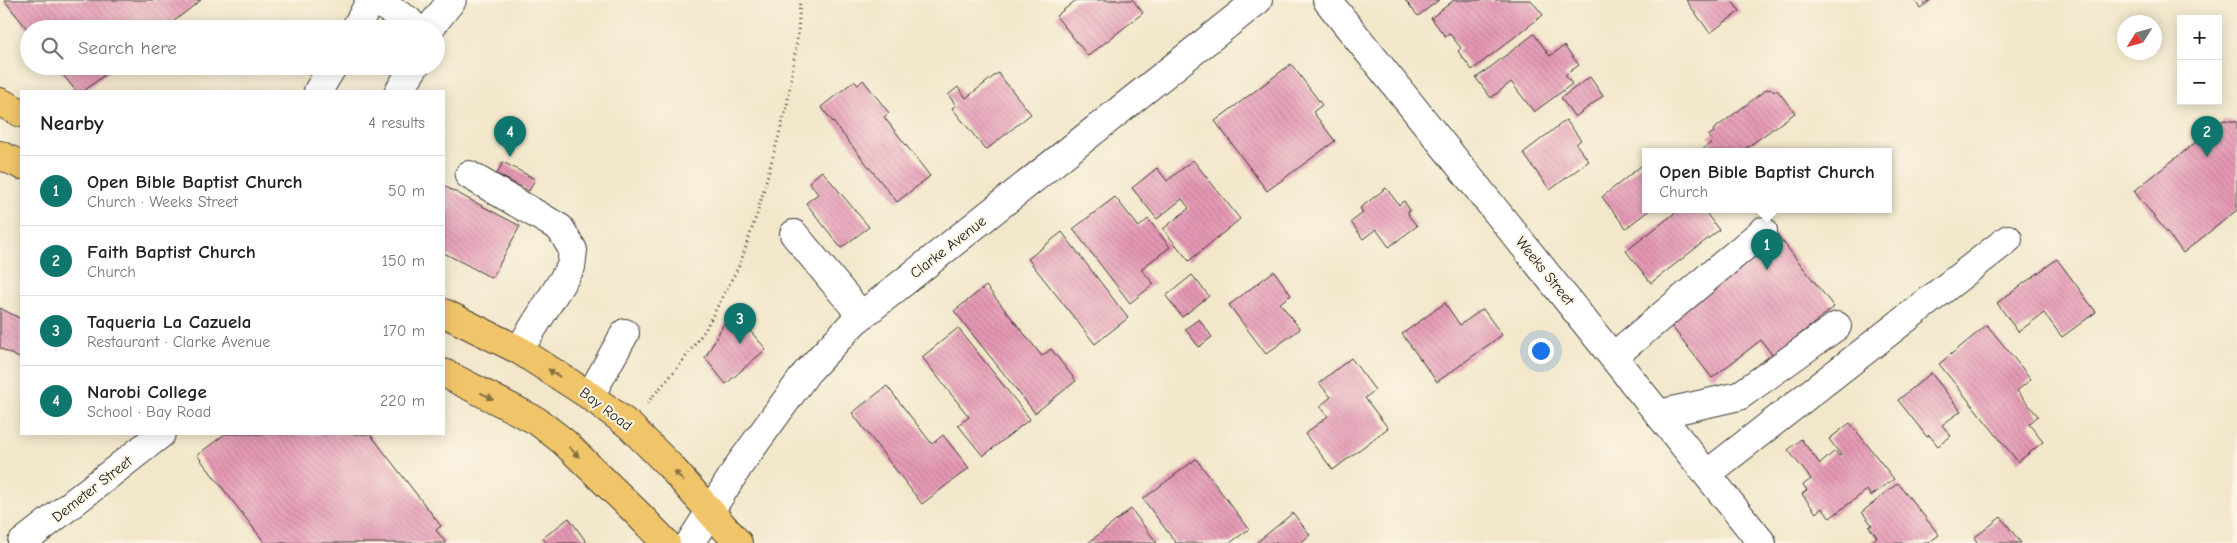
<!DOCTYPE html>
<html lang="en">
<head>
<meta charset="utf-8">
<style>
  body { margin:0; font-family:"Comic Neue",sans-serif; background:#f6f6f6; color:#222 }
  .controls { position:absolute; right:15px; top:15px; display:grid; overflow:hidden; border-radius:0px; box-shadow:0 2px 12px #0003 }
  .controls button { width:45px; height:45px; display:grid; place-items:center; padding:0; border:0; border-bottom:1px solid #e0e0e0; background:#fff; color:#222; font:25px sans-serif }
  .compass { position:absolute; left:2117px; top:15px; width:45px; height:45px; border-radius:50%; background:#fff; box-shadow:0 2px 12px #0003; rotate:233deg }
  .you { position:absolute; left:1540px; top:350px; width:18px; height:18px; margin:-12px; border:4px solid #fff; border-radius:50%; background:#1a73e8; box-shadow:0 0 0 8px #1a73e833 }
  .badge { display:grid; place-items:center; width:32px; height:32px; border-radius:50%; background:#0f766e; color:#fff; font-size:16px; font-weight:700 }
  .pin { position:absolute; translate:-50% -41px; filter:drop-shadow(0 1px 2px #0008) }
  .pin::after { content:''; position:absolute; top:26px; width:18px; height:15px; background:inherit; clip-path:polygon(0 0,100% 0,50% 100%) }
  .popup { position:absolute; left:1642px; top:148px; width:250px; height:65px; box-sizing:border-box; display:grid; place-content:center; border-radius:0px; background:#fff; filter:drop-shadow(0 1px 4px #0005); font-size:16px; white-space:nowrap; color:#767676 }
  .popup b { font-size:19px; color:#222 }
  .popup::after { content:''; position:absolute; left:50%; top:100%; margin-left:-10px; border:10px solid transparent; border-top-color:#fff }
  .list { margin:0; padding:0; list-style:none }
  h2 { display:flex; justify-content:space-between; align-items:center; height:65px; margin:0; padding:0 20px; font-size:21px }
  h2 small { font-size:16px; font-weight:400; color:#767676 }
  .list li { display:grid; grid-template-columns:32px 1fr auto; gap:15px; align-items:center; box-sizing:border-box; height:70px; padding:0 20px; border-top:1px solid #e0e0e0 }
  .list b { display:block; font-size:19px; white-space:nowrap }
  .list p { margin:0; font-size:16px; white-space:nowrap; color:#767676 }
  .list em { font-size:16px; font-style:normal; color:#767676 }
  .icon { flex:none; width:28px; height:28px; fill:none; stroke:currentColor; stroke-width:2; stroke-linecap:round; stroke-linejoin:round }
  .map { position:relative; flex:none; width:2237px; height:543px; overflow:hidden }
  .search { position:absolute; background:#fff; box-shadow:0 2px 12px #0003; left:20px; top:20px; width:425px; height:55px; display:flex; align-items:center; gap:12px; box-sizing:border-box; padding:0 18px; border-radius:28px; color:#767676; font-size:19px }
  .panel { position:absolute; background:#fff; box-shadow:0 2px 12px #0003; left:20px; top:90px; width:425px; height:345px; border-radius:0px }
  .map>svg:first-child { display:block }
  .building { fill:url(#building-back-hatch) }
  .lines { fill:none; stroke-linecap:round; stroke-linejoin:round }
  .minor-casing { stroke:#3c3a36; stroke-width:30 }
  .major-casing { stroke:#3c3a36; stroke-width:30 }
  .path { stroke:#3c3a36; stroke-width:3; stroke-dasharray:1 4; stroke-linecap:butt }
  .minor { stroke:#fff; stroke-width:28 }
  .major { stroke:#f0c469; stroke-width:28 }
  .oneway { fill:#867042 }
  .labels { text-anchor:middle; stroke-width:4; stroke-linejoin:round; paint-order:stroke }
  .street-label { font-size:15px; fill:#1c1c1c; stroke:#fcf5e5 }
</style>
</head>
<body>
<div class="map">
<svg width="2237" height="543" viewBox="0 0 2237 543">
  <defs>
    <pattern id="building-back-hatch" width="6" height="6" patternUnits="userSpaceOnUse" patternTransform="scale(1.25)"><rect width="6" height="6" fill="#e498b4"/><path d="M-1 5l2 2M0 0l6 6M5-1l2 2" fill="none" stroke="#c3829a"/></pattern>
  </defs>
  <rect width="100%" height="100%" fill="#fcf5e5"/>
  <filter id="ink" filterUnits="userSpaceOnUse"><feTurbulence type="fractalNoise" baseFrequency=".02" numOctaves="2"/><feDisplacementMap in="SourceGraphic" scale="10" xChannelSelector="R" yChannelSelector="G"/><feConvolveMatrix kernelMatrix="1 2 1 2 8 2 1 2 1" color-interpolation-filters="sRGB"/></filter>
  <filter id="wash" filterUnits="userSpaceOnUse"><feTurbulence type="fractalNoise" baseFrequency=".0096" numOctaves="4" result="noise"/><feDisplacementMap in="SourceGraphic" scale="20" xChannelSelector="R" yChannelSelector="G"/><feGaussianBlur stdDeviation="1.12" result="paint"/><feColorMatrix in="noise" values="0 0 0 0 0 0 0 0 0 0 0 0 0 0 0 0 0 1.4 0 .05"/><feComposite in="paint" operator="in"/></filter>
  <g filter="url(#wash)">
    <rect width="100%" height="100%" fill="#f2e7cb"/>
    <g id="blocks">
      <path class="building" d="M4,0H201L164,29H29V31Z
        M1076,0H1133L1143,13L1088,56L1056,16Z
        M1405,0H1439L1418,16Z
        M1454,0H1531L1543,15L1472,70L1458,51L1461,48L1449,33L1445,36L1431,18Z
        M1686,0H1731L1740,11L1710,33Z
        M1914,0H1931L1920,8Z
        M1534,34L1550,56L1564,46L1579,65L1565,75L1572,84L1534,112L1511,82L1491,98L1476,78Z
        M1291,64L1322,105L1313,112L1335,141L1267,191L1215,121Z
        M56,66H116L84,91H76Z
        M998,73L1031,114L986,150L952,108L956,105L948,95L958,87L966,98Z
        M1590,77L1603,96L1575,117L1561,98Z
        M863,80L889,113L884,117L930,176L897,202L821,107L854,81L858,85Z
        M1767,89L1778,91L1795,113L1742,151H1703L1702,150L1712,142L1708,136L1714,132L1713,130Z
        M1566,120L1581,140L1576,144L1589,161L1550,190L1523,153Z
        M2224,120L2237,122V210L2183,253L2134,191Z
        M1193,160L1240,219L1189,261L1163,229L1189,208L1182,199L1157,219L1132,188L1157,168L1167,181Z
        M503,162L535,179L529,191L497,174Z
        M1646,162V209H1651L1626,228L1602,197Z
        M822,171L869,227L841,248L806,203L818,194L809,182Z
        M444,186L520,226L492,278L444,253Z
        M1386,188L1399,205L1404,201L1410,210L1408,212L1409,216L1417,226L1389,247L1376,229L1363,239L1351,222L1363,213L1360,208Z
        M1115,197L1139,227L1148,219L1170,247L1141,269L1154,284L1130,303L1073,229Z
        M1680,209H1703L1719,230L1651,283L1626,251Z
        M1062,232L1128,318L1095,344L1028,259Z
        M1776,233L1834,307L1773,356L1761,340L1712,378L1666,319Z
        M2057,259L2096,312L2062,337L2044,313L2018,332L1997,303Z
        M1274,271L1291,295L1280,303L1300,329L1266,354L1229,305Z
        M1192,275L1209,296L1182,317L1166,296Z
        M986,286L1042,356L1051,349L1076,381L1035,413L954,311Z
        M1445,303L1460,325L1483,309L1502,335L1437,382L1402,334Z
        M0,308L21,319V359L0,348Z
        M735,314L766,349L726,384L705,358L725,322Z
        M1199,319L1212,337L1199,347L1185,329Z
        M1987,325L2031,379L2017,391L2038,416L2029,424L2043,442L2018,462L1939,364Z
        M958,328L1030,419L983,456L958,425L969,417L922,357Z
        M1351,358L1375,390L1365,398L1388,428L1333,470L1305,434L1328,416L1320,406L1331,397L1319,383Z
        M1931,373L1961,411L1942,425L1951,436L1938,446L1929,435L1927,437L1898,400Z
        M887,386L932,444L943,435L969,468L922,504L852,413Z
        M1850,423L1894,479L1871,496L1867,490L1830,518L1822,508L1816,513L1802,494L1807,490L1803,485L1811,479L1788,450L1801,439L1820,464L1835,451L1839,456L1841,455L1829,439Z
        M225,434H370L441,526L436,530L446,543H265L197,455Z
        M1196,459L1249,529L1230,543H1176L1143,499Z
        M1898,483L1939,535L1928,543H1870L1877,537L1869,527L1872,525L1862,512Z
        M1131,509L1157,543H1088Z
        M1293,513L1310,535L1300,543H1256Z
        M2001,517L2021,543H1978L1974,538Z
        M569,518L587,543H547L543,538Z"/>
    </g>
  </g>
  <g filter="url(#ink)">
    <use href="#blocks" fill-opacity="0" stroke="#3c3a36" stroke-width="1"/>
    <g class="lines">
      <defs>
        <path id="minor" d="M373,0L408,20L416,29
          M1327,0L1762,543
          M355,29L371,0
          M429,29L452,0
          M318,91L333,66
          M399,91L415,66
          M469,175L560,228L573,250L571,267L519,350
          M794,234L861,315
          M1614,356L1763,231
          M590,396L625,333
          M1659,414L1739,396L1837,326
          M1707,474L2008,239
          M22,543L161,434
          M690,543L740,464L807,372L855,321L1258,0"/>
        <path id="major" d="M0,102L21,113
          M0,155L21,165
          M444,313L519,350L590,396L629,425L670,466L738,543
          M444,373L537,421L564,442L638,514L666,543"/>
      </defs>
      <use href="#minor" class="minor-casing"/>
      <use href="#major" class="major-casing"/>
      <path class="path" d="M647,403L680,365L705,330L740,264L757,214L787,106L798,34L800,0"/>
      <use href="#minor" class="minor"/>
      <use href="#major" class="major"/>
    </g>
    <defs><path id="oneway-solid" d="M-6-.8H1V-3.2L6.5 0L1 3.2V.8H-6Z" transform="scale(1.25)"/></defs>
    <g class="oneway">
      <use href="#oneway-solid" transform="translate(554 373) rotate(-147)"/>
      <use href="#oneway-solid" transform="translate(487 396) rotate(27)"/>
      <use href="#oneway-solid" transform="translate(574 452) rotate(44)"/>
      <use href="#oneway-solid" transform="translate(679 476) rotate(-132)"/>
    </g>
  </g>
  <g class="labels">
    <g class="street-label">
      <text transform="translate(948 247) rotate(-38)" y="5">Clarke Avenue</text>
      <text transform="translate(1545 271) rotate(51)" y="5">Weeks Street</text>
      <text transform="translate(606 409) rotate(37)" y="5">Bay Road</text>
      <text transform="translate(92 489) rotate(-38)" y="5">Demeter Street</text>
    </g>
  </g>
</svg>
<div class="controls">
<button>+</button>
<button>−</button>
</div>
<svg class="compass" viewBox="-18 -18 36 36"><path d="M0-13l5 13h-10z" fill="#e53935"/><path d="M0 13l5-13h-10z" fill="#767676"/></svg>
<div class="you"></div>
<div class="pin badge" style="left:1767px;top:270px">1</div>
<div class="popup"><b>Open Bible Baptist Church</b>Church</div>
<div class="pin badge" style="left:2207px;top:157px">2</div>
<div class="pin badge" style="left:740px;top:344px">3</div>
<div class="pin badge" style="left:510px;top:157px">4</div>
<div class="search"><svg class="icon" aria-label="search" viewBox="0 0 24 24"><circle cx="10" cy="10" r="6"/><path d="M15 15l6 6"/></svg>Search here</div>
<section class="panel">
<h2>Nearby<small>4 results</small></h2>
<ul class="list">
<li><span class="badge">1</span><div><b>Open Bible Baptist Church</b><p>Church · Weeks Street</p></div><em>50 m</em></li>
<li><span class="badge">2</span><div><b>Faith Baptist Church</b><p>Church</p></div><em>150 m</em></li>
<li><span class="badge">3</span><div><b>Taqueria La Cazuela</b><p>Restaurant · Clarke Avenue</p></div><em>170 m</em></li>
<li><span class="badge">4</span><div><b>Narobi College</b><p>School · Bay Road</p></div><em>220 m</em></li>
</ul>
</section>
</div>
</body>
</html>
